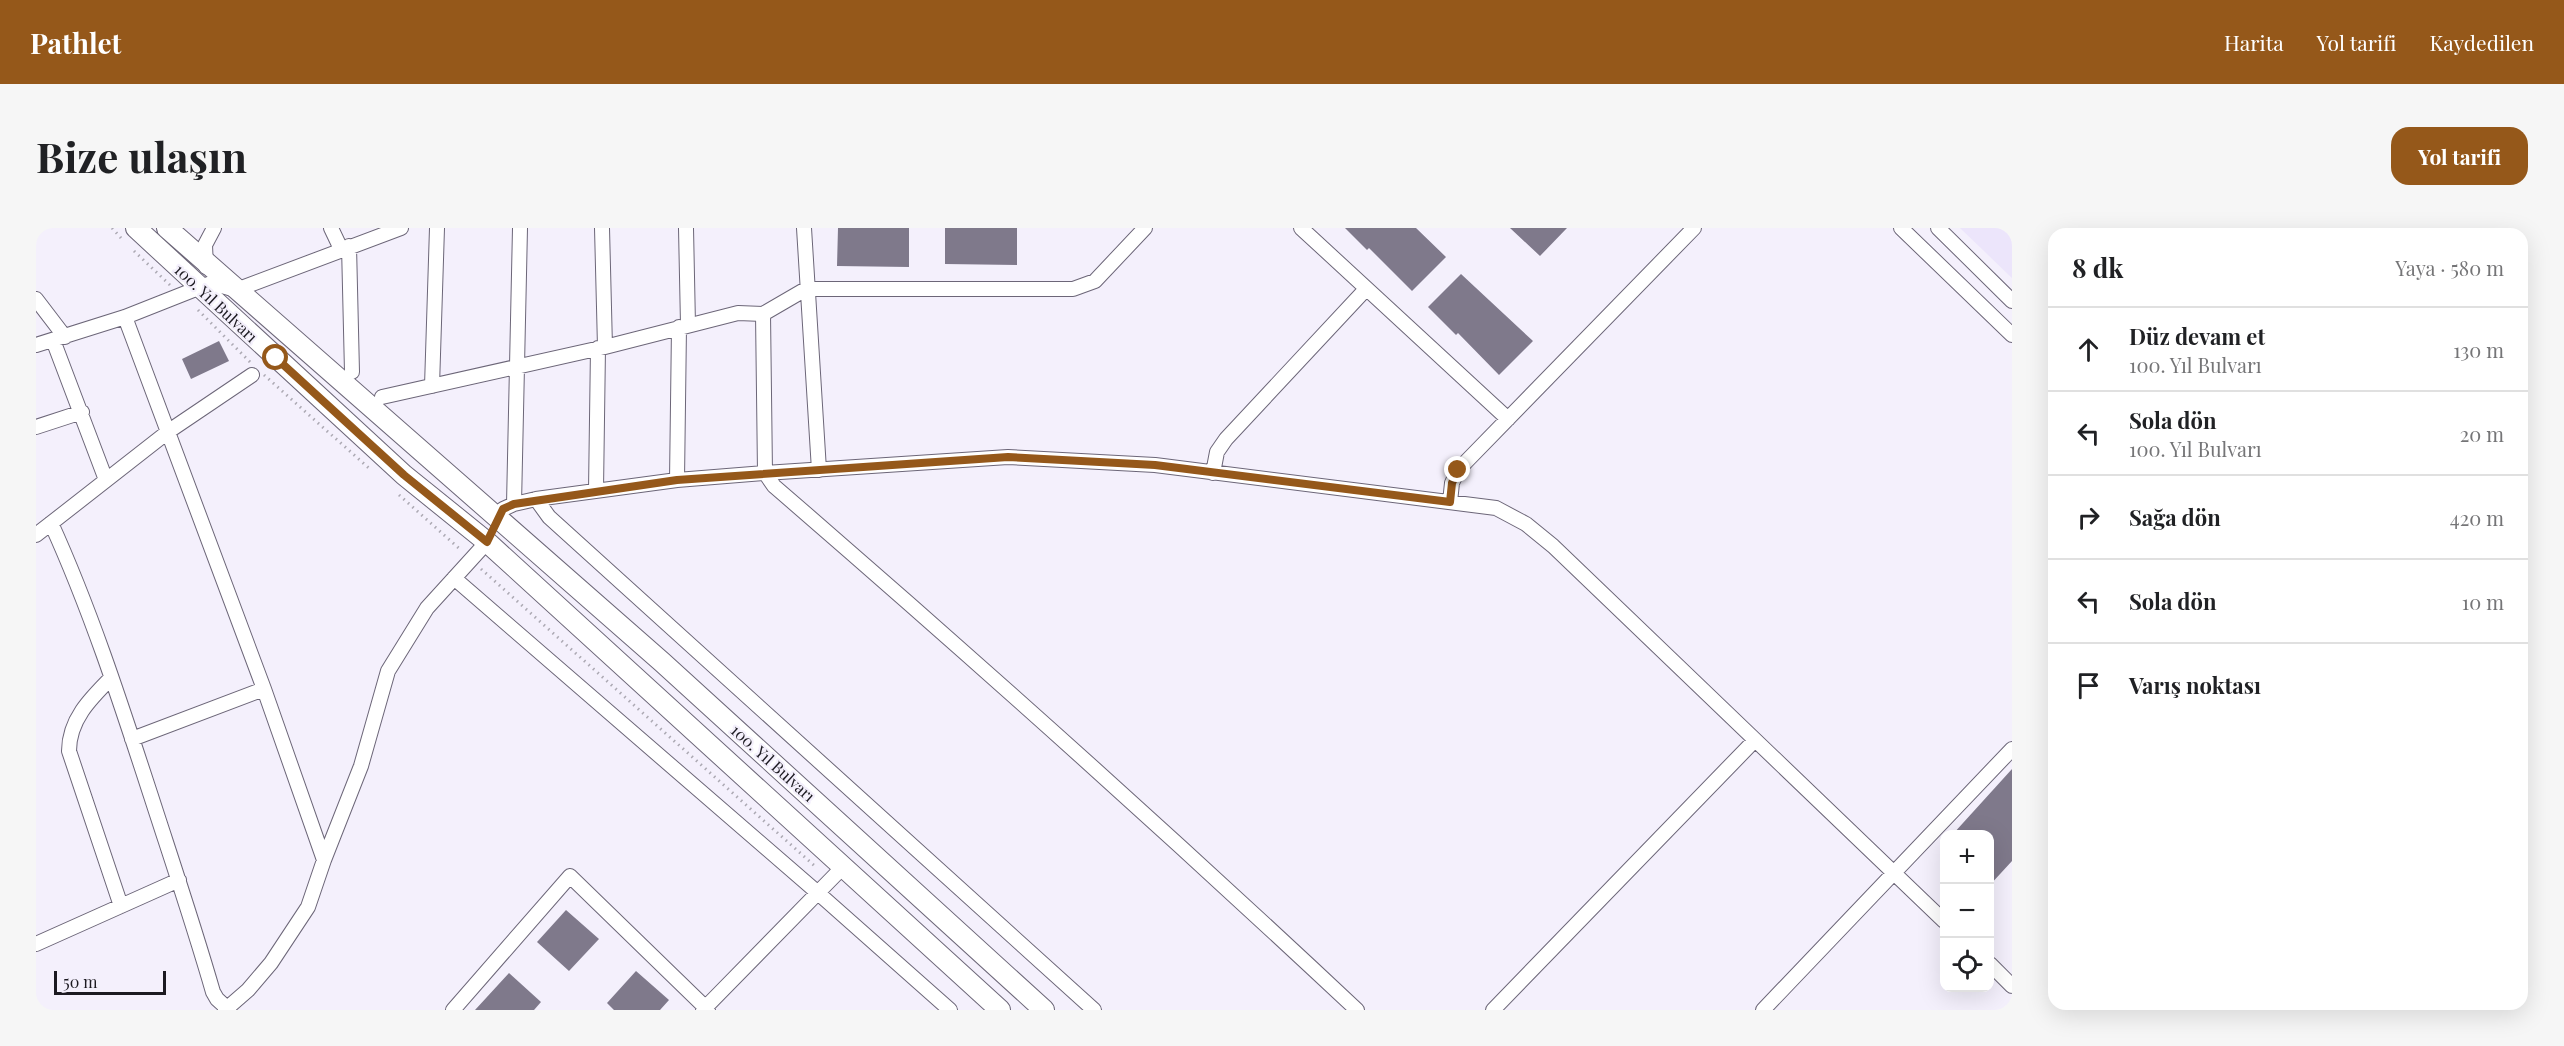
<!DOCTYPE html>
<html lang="tr">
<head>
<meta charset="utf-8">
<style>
  body { margin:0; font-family:"Playfair Display",serif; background:#f6f6f6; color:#202124 }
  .controls { position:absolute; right:18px; bottom:18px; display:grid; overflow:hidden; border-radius:12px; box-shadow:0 6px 24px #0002 }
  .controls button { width:54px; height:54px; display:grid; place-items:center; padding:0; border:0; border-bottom:2px solid #e0e0e0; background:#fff; color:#202124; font:30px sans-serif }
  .scale { position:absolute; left:18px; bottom:15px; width:112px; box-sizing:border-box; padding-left:6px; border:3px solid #1c1a21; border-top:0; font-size:16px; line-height:21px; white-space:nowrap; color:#1c1a21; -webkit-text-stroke:4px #f4f0fc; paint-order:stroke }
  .stop { position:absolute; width:18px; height:18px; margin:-14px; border:4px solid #95581a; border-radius:50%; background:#fff }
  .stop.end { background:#95581a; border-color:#fff; box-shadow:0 2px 6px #0008 }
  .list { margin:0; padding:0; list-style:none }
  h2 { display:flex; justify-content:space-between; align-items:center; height:78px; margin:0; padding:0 24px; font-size:26px }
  h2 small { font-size:20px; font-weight:400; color:#757577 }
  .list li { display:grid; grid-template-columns:39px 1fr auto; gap:18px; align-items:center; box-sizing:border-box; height:84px; padding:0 24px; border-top:2px solid #e0e0e0 }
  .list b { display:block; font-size:22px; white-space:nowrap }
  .list p { margin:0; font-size:20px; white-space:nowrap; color:#757577 }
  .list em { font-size:20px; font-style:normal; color:#757577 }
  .icon { flex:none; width:33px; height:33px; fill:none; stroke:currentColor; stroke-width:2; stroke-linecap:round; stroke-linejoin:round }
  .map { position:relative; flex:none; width:1976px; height:782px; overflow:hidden; border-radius:18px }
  header { display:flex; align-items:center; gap:36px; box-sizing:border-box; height:84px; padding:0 30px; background:#95581a; color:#fff }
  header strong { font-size:28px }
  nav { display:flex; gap:33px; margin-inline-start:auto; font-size:21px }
  .intro { display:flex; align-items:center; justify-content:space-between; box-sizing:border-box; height:144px; padding:0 36px }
  h1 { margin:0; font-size:42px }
  .button { padding:15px 27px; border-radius:18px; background:#95581a; color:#fff; font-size:21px; font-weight:700 }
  main { display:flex; gap:36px; padding:0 36px }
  aside { flex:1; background:#fff; border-radius:18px; box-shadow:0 6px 24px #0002 }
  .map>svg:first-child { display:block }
  .built { fill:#ece5fb }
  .building { fill:#7f798b }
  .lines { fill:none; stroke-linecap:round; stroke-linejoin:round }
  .street-casing { stroke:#6c6678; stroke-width:16 }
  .secondary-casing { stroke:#6c6678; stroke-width:22 }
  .path { stroke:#aca9b3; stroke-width:3; stroke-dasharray:1.5 4.5; stroke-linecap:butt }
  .street { stroke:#fff; stroke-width:14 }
  .secondary { stroke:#fff; stroke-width:20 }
  .route { stroke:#95581a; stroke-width:8 }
  .labels { text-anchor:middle; stroke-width:4.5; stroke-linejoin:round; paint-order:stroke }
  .street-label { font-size:16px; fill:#1c1a21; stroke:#f4f0fc }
</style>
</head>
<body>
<header>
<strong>Pathlet</strong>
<nav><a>Harita</a><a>Yol tarifi</a><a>Kaydedilen</a></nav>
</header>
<div class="intro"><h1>Bize ulaşın</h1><a class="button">Yol tarifi</a></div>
<main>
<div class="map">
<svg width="1976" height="782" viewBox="0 0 1976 782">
  <rect width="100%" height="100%" fill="#f4f0fc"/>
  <path class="built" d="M1924,0H1976V50Z"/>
  <path class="building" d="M802,0H873V39L801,38Z
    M909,0H981V37L909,36Z
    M1309,0H1380L1410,29L1376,63L1333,20L1331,22Z
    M1474,0H1531L1504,28Z
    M1425,46L1497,113L1463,147L1422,105L1420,107L1392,79Z
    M183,113L193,133L155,151L146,131Z
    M1976,541V633L1953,658V606H1917Z
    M530,682L563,711L533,743L501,714Z
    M600,743L633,772L624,782H578L571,775Z
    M473,745L505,774L498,782H439Z"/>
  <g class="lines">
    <defs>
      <path id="street" d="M295,0L305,21
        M650,0L652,97
        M768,0L783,242
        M1265,0L1472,191
        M1865,0L1976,107
        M1902,0L1976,73
        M313,18L316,144
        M170,39L169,17L178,0
        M0,71L29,109
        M727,86L770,61H1037L1059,53L1109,0
        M89,89L228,461L288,632L272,679L235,735L212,762L189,782
        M17,112L70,252
        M0,117L89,89L175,55L200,62L365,0
        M396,158L401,0
        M346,169L569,119L566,0
        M0,199L46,184
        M729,245L972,229L1119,237L1460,280L1490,296L1517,318L1908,693
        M729,245L738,258C936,429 1130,603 1321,782
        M1177,245L1181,224L1190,211L1330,61
        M641,252L643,99
        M560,262L562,120
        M500,271L513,289L1058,782
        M1414,274L1416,255L1422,242L1658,0
        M478,276L484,0
        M463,292L467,281L478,276L500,271L641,252L729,245L727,86L702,85L569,119
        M15,295C55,383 85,476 115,568C136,633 158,698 177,764L181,771L193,782
        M0,307L133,203L216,147
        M418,350L782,665L914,782
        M75,450C54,471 33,492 33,523L85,678
        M96,511L228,461
        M288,632L325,538L352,443L391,380L451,314
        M0,716L143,652
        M1954,736L1976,758
        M417,782L534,648L672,782
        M667,782L807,639
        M1457,782L1719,512
        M1727,782L1976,521"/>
      <path id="secondary" d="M100,0L368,247L451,314L964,782
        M131,0L626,434L1008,782"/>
    </defs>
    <use href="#street" class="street-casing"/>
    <use href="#secondary" class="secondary-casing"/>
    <path class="path" d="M76,0L85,10
      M98,23L135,58
      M162,82L215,135
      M228,147L335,242
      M363,267L425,322
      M445,341L781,640"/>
    <use href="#street" class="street"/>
    <use href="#secondary" class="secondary"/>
  </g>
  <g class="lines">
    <path class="route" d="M240,130L368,247L451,314L467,281L478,276L641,252L972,229L1119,237L1414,274L1416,255L1422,242"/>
  </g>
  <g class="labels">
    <g class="street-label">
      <text transform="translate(180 75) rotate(43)" y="6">100. Yıl Bulvarı</text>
      <text transform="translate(737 535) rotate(42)" y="6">100. Yıl Bulvarı</text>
    </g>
  </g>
</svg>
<div class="controls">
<button>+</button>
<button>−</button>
<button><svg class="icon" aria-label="locate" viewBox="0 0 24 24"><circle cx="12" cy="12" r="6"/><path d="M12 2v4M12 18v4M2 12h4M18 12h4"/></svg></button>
</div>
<div class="scale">50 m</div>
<div class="stop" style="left:240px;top:130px"></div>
<div class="stop end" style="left:1422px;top:242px"></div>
</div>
<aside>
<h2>8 dk<small>Yaya · 580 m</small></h2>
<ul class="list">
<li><svg class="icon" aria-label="ahead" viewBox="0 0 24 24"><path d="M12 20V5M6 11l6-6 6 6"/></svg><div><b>Düz devam et</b><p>100. Yıl Bulvarı</p></div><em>130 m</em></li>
<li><svg class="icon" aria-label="left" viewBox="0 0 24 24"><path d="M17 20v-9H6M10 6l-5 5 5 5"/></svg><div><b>Sola dön</b><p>100. Yıl Bulvarı</p></div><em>20 m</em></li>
<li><svg class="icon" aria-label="right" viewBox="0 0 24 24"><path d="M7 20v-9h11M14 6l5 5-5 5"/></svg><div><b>Sağa dön</b></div><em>420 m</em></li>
<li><svg class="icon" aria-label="left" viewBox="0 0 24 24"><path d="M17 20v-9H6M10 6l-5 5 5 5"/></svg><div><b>Sola dön</b></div><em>10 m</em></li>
<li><svg class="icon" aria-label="arrive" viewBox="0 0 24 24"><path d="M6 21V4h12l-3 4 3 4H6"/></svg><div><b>Varış noktası</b></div></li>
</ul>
</aside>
</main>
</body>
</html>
